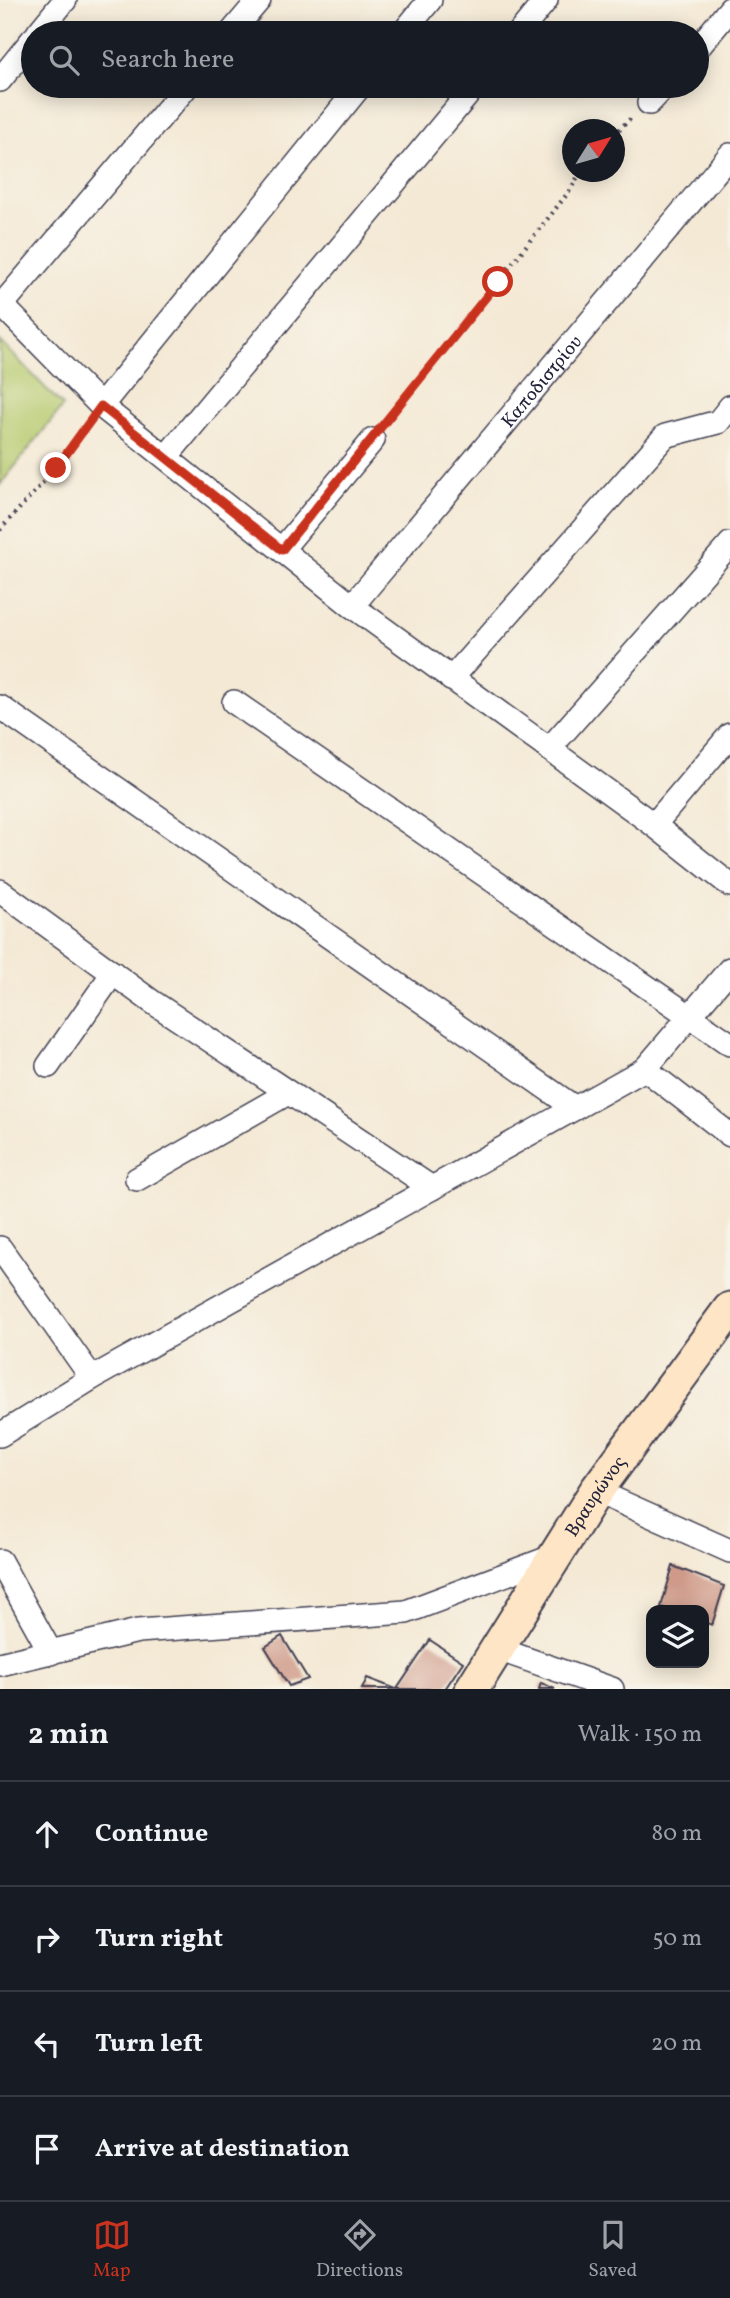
<!DOCTYPE html>
<html lang="en">
<head>
<meta charset="utf-8">
<style>
  body { margin:0; font-family:Vollkorn,serif; background:#242831; color:#f1f3f6 }
  .controls { position:absolute; right:21px; bottom:21px; display:grid; overflow:hidden; border-radius:14px; box-shadow:0 4px 18px #0003 }
  .controls button { width:63px; height:63px; display:grid; place-items:center; padding:0; border:0; border-bottom:2px solid #363941; background:#171b24; color:#f1f3f6; font:35px sans-serif }
  .compass { position:absolute; left:562px; top:119px; width:63px; height:63px; border-radius:50%; background:#171b24; box-shadow:0 4px 18px #0003; rotate:53deg }
  .stop { position:absolute; width:21px; height:21px; margin:-16px; border:5px solid #c8321e; border-radius:50%; background:#fff }
  .stop.end { background:#c8321e; border-color:#fff; box-shadow:0 2px 7px #0008 }
  .list { margin:0; padding:0; list-style:none }
  h2 { display:flex; justify-content:space-between; align-items:center; height:91px; margin:0; padding:0 28px; font-size:30px }
  h2 small { font-size:23px; font-weight:400; color:#9ea1a6 }
  .list li { display:grid; grid-template-columns:46px 1fr auto; gap:21px; align-items:center; box-sizing:border-box; height:105px; padding:0 28px; border-top:2px solid #363941 }
  .list b { display:block; font-size:26px; white-space:nowrap }
  .list em { font-size:23px; font-style:normal; color:#9ea1a6 }
  .icon { flex:none; width:38px; height:38px; fill:none; stroke:currentColor; stroke-width:2; stroke-linecap:round; stroke-linejoin:round }
  .map { position:relative; flex:none; width:730px; height:1689px; overflow:hidden }
  .search { position:absolute; background:#171b24; box-shadow:0 4px 18px #0003; left:21px; right:21px; top:21px; height:77px; display:flex; align-items:center; gap:18px; box-sizing:border-box; padding:0 24px; border-radius:38px; color:#9ea1a6; font-size:26px }
  .sheet { height:511px; background:#171b24 }
  nav { display:flex; justify-content:space-around; align-items:center; box-sizing:border-box; height:98px; border-top:2px solid #363941; background:#171b24; font-size:19px; color:#9ea1a6 }
  nav a { display:grid; justify-items:center; gap:4px }
  nav .on { color:#c8321e }
  .map>svg:first-child { display:block }
  .green { fill:#b7cb6f; stroke:#6c7655; stroke-width:2 }
  .building { fill:#cf9a89 }
  .lines { fill:none; stroke-linecap:round; stroke-linejoin:round }
  .minor-casing { stroke:#424052; stroke-width:26 }
  .secondary-casing { stroke:#424052; stroke-width:37 }
  .path { stroke:#424052; stroke-width:4.5; stroke-dasharray:2 5; stroke-linecap:butt }
  .minor { stroke:#fff; stroke-width:23 }
  .secondary { stroke:#fde5c5; stroke-width:33 }
  .route { stroke:#c8321e; stroke-width:9 }
  .labels { text-anchor:middle; stroke-width:6; stroke-linejoin:round; paint-order:stroke }
  .street-label { font-size:19px; fill:#22223b; stroke:#f7f3e8 }
</style>
</head>
<body>
<div class="map">
<svg width="730" height="1689" viewBox="0 0 730 1689">
  <rect width="100%" height="100%" fill="#f7f3e8"/>
  <filter id="ink" filterUnits="userSpaceOnUse"><feTurbulence type="fractalNoise" baseFrequency=".0143" numOctaves="2"/><feDisplacementMap in="SourceGraphic" scale="14" xChannelSelector="R" yChannelSelector="G"/><feConvolveMatrix kernelMatrix="1 2 1 2 8 2 1 2 1" color-interpolation-filters="sRGB"/></filter>
  <filter id="wash" filterUnits="userSpaceOnUse"><feTurbulence type="fractalNoise" baseFrequency=".00686" numOctaves="4" result="noise"/><feDisplacementMap in="SourceGraphic" scale="28" xChannelSelector="R" yChannelSelector="G"/><feGaussianBlur stdDeviation="1.57" result="paint"/><feColorMatrix in="noise" values="0 0 0 0 0 0 0 0 0 0 0 0 0 0 0 0 0 1.4 0 .05"/><feComposite in="paint" operator="in"/></filter>
  <g filter="url(#wash)">
    <rect width="100%" height="100%" fill="#f4e9d5"/>
    <path class="green" d="M0,341L63,406L0,485Z"/>
    <g id="blocks">
      <path class="building" d="M673,1566L724,1586L712,1625L704,1622V1610H670L661,1607Z
        M282,1636L308,1679L289,1686L265,1647Z
        M430,1640L463,1662L445,1689H397Z
        M367,1678L396,1689H362Z
        M541,1683L555,1689H539Z"/>
    </g>
  </g>
  <g filter="url(#ink)">
    <use href="#blocks" fill-opacity="0" stroke="#424052" stroke-width="2"/>
    <g class="lines">
      <defs>
        <g id="minor">
          <path d="M38,33L65,0"/>
          <path d="M231,33L259,0"/>
          <path d="M403,33L430,0"/>
          <path d="M519,33L546,0"/>
          <path d="M697,49L730,9"/>
          <path d="M0,80L33,39"/>
          <path d="M649,103L665,86"/>
          <path d="M0,303L101,406L352,606L654,825L730,885"/>
          <path d="M2,305L187,86"/>
          <path d="M101,406L360,86"/>
          <path d="M167,456L475,86"/>
          <path d="M282,549L373,440"/>
          <path id="s1" d="M352,606L730,155"/>
          <path d="M451,679L665,436L718,422L730,407"/>
          <path d="M234,702L730,1044"/>
          <path d="M0,707L575,1108"/>
          <path d="M549,749L730,544"/>
          <path d="M654,825L730,735"/>
          <path d="M0,891L151,1001L432,1188"/>
          <path d="M48,1066L113,973"/>
          <path d="M645,1069L730,1135"/>
          <path d="M137,1179L288,1093"/>
          <path d="M0,1248L92,1378"/>
          <path d="M0,1435L92,1378L645,1069L730,969"/>
          <path d="M596,1491L730,1551"/>
          <path d="M0,1561L51,1653"/>
          <path d="M498,1649L612,1689"/>
          <path d="M0,1664L138,1631L406,1612L557,1555"/>
        </g>
        <g id="secondary">
          <path id="s2" d="M472,1689L596,1491L730,1309"/>
        </g>
      </defs>
      <use href="#minor" class="minor-casing"/>
      <use href="#secondary" class="secondary-casing"/>
      <path class="path" d="M614,135L631,118
        M386,422L568,193L581,172
        M0,530L56,468L86,426"/>
      <use href="#minor" class="minor"/>
      <use href="#secondary" class="secondary"/>
    </g>
  </g>
  <g class="lines" filter="url(#ink)">
    <path class="route" d="M56,468L101,406L282,550L498,282"/>
  </g>
  <g class="labels">
    <g class="street-label">
      <text dy="7" stroke="none"><textPath href="#s1" startOffset="294">Καποδιστρίου</textPath></text>
      <text dy="7" stroke="none"><textPath href="#s2" startOffset="229">Βραυρώνος</textPath></text>
    </g>
  </g>
</svg>
<div class="controls">
<button><svg class="icon" aria-label="layers" viewBox="0 0 24 24"><path d="M12 4l9 5-9 5-9-5zM3 14l9 5 9-5"/></svg></button>
</div>
<svg class="compass" viewBox="-18 -18 36 36"><path d="M0-13l5 13h-10z" fill="#e53935"/><path d="M0 13l5-13h-10z" fill="#9ea1a6"/></svg>
<div class="stop" style="left:498px;top:282px"></div>
<div class="stop end" style="left:56px;top:468px"></div>
<div class="search"><svg class="icon" aria-label="search" viewBox="0 0 24 24"><circle cx="10" cy="10" r="6"/><path d="M15 15l6 6"/></svg>Search here</div>
</div>
<section class="sheet">
<h2>2 min<small>Walk · 150 m</small></h2>
<ul class="list">
<li><svg class="icon" aria-label="ahead" viewBox="0 0 24 24"><path d="M12 20V5M6 11l6-6 6 6"/></svg><div><b>Continue</b></div><em>80 m</em></li>
<li><svg class="icon" aria-label="right" viewBox="0 0 24 24"><path d="M7 20v-9h11M14 6l5 5-5 5"/></svg><div><b>Turn right</b></div><em>50 m</em></li>
<li><svg class="icon" aria-label="left" viewBox="0 0 24 24"><path d="M17 20v-9H6M10 6l-5 5 5 5"/></svg><div><b>Turn left</b></div><em>20 m</em></li>
<li><svg class="icon" aria-label="arrive" viewBox="0 0 24 24"><path d="M6 21V4h12l-3 4 3 4H6"/></svg><div><b>Arrive at destination</b></div></li>
</ul>
</section>
<nav>
<a class="on"><svg class="icon" aria-label="map" viewBox="0 0 24 24"><path d="M3 6l6-2 6 2 6-2v14l-6 2-6-2-6 2zM9 4v14M15 6v14"/></svg>Map</a>
<a><svg class="icon" aria-label="directions" viewBox="0 0 24 24"><path d="M12 3l9 9-9 9-9-9zM9 14v-3h6M13 9l2 2-2 2"/></svg>Directions</a>
<a><svg class="icon" aria-label="saved" viewBox="0 0 24 24"><path d="M7 4h10v16l-5-4-5 4z"/></svg>Saved</a>
</nav>
</body>
</html>
